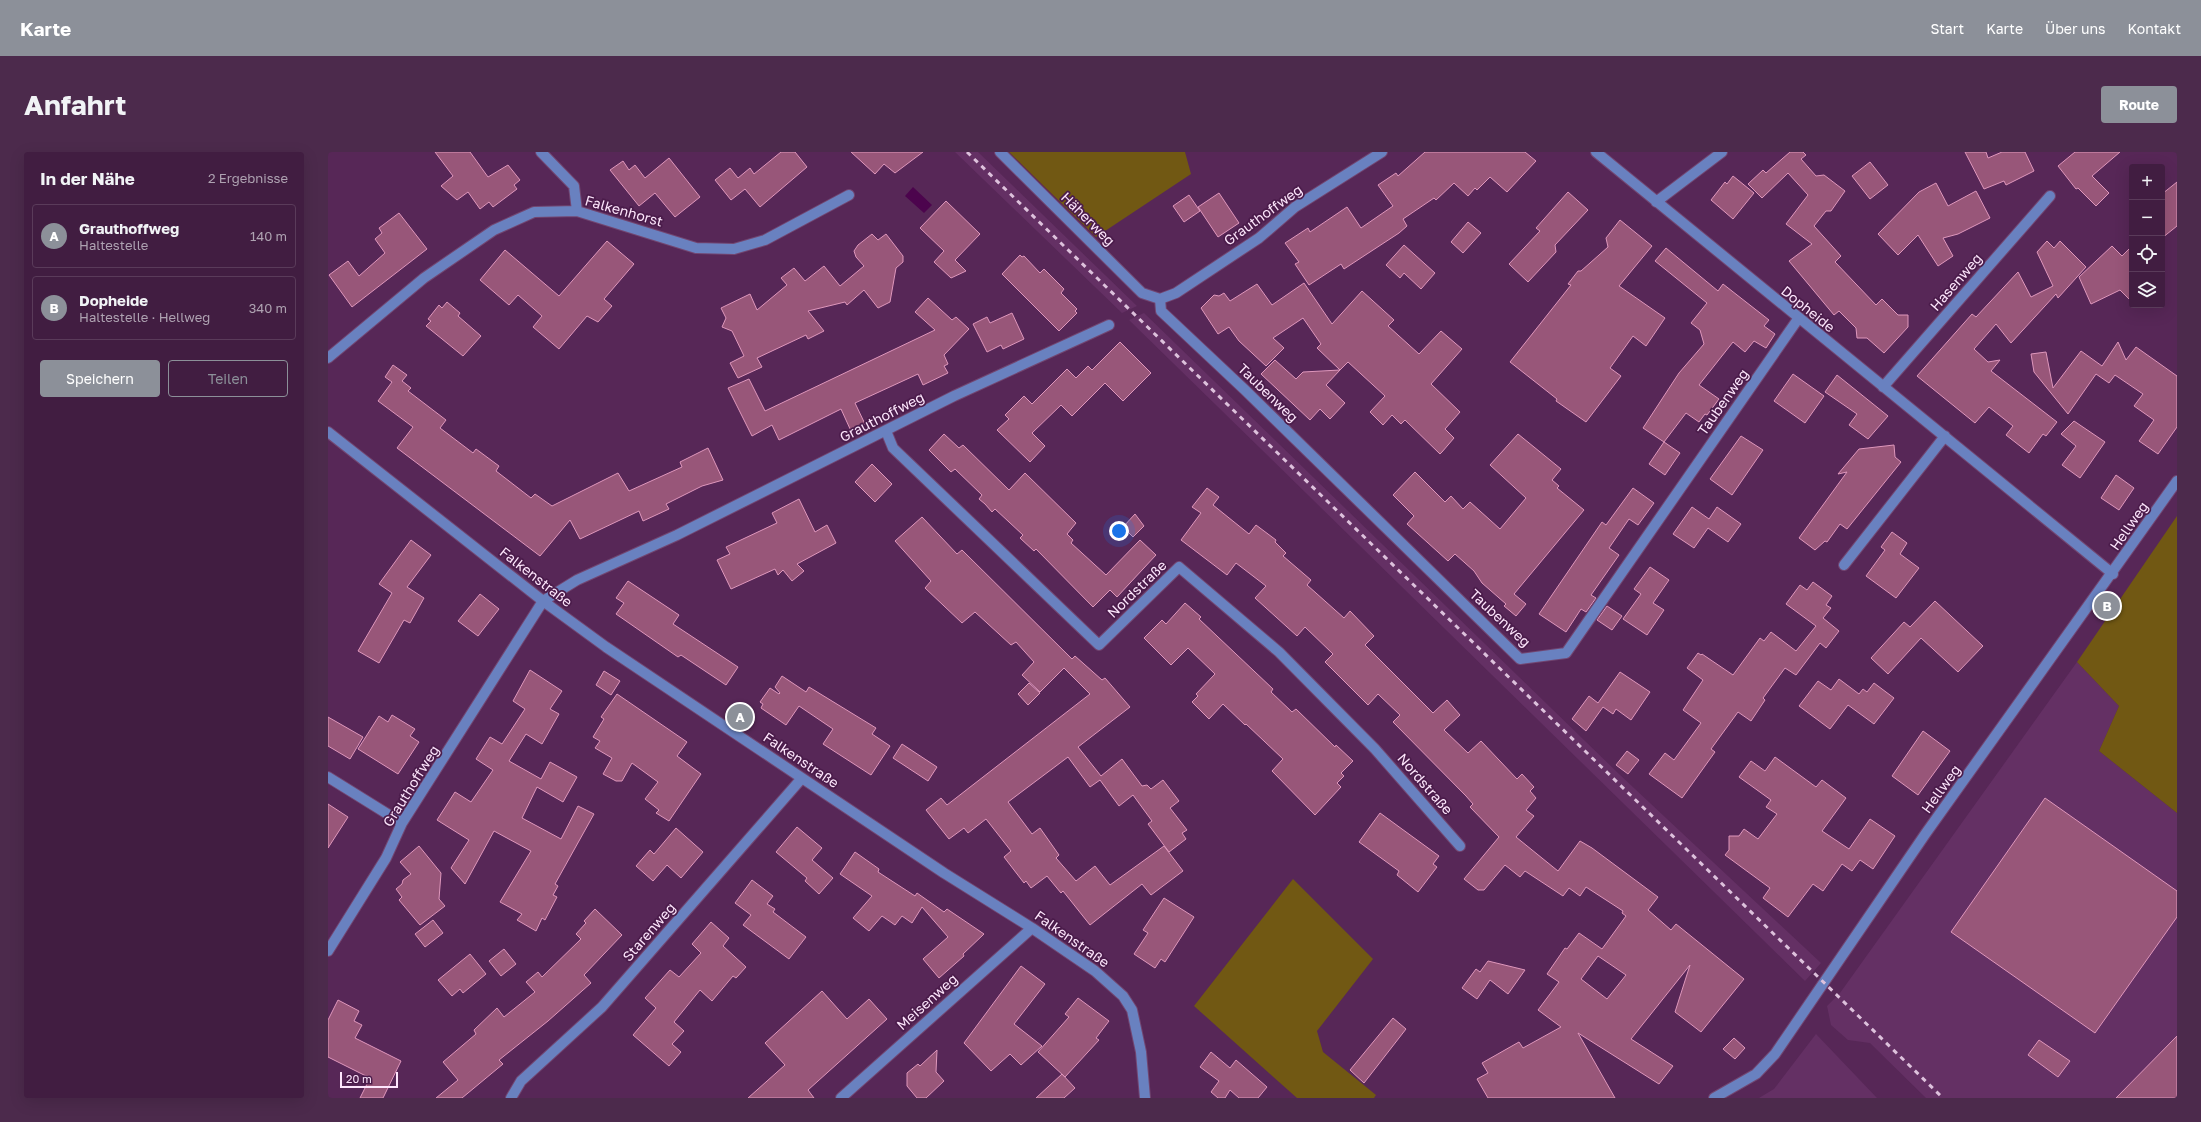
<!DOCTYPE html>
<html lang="de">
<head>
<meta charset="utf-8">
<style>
  body { margin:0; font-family:"Golos Text",sans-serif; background:#4c2a4c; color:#f1f3f6 }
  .controls { position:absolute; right:12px; top:12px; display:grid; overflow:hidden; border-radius:4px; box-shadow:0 4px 16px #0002 }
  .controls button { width:36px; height:36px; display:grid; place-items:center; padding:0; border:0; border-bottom:1px solid #5a3b5a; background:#411d41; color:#f1f3f6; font:20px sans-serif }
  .scale { position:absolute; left:12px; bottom:10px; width:58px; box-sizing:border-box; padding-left:4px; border:2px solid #fde6fc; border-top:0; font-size:11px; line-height:14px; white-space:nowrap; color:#fde6fc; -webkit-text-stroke:3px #4b1c4b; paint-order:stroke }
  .you { position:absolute; left:791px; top:379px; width:14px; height:14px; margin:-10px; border:3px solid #fff; border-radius:50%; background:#1a73e8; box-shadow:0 0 0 6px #1a73e833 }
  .badge { display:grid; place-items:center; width:26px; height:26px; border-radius:50%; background:#8c9099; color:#fff; font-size:13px; font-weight:700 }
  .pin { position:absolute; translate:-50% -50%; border:2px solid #fff; box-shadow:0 1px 4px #0006 }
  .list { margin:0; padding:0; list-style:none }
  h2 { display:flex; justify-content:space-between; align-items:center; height:52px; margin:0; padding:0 16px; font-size:17px }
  h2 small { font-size:13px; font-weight:400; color:#aea2b1 }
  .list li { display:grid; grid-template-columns:26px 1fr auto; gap:12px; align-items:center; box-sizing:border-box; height:64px; margin:0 8px 8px; padding:0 8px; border:1px solid #5a3b5a; border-radius:4px }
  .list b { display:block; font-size:15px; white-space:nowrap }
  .list p { margin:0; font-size:13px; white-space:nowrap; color:#aea2b1 }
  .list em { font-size:13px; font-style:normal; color:#aea2b1 }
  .actions { display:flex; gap:8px; padding:12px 16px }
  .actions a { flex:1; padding:9px 0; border:1px solid #8c9099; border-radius:4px; text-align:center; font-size:14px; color:#8c9099 }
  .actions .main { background:#8c9099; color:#fff }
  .icon { flex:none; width:22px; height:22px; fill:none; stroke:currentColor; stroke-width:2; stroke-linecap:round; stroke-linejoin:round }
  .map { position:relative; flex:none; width:1849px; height:946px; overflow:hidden; border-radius:4px }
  header { display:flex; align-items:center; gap:24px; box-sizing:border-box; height:56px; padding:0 20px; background:#8c9099; color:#fff }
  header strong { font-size:19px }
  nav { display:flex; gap:22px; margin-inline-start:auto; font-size:14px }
  .intro { display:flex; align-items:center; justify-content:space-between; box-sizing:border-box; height:96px; padding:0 24px }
  h1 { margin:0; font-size:28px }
  .button { padding:10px 18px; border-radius:4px; background:#8c9099; color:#fff; font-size:14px; font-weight:700 }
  main { display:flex; gap:24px; padding:0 24px }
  aside { flex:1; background:#411d41; border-radius:4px; box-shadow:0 4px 16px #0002 }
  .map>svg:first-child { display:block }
  .built { fill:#643064 }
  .green { fill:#715813 }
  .water { fill:#4c044d }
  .building { fill:#985679; stroke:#df97bc; fill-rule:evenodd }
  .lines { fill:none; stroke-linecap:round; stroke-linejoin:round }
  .minor-casing { stroke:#724671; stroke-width:12 }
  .minor { stroke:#6981c0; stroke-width:10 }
  .rail { stroke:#ddc1dc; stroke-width:3; stroke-dasharray:5 5; stroke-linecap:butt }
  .labels { text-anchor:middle; stroke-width:3.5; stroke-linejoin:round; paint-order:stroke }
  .street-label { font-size:14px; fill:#fde6fc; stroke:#4b1c4b }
</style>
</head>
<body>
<header>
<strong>Karte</strong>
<nav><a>Start</a><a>Karte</a><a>Über uns</a><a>Kontakt</a></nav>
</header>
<div class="intro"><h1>Anfahrt</h1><a class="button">Route</a></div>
<main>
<aside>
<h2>In der Nähe<small>2 Ergebnisse</small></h2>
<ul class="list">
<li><span class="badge">A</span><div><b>Grauthoffweg</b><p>Haltestelle</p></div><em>140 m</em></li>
<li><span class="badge">B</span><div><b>Dopheide</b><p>Haltestelle · Hellweg</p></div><em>340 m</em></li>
</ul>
<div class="actions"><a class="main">Speichern</a><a>Teilen</a></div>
</aside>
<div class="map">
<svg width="1849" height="946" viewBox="0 0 1849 946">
  <rect width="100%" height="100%" fill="#572757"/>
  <path class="built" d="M627,0H650L809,154L794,161Z
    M816,161L1291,622L1493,811L1477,829L801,168Z
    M1749,510L1791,554L1771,599L1849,661V946H1598L1542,891L1520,888L1503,873L1499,854L1512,841Z
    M1488,882L1549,946H1431L1446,937Z"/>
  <path class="green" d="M681,0H857L863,22L768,85Z
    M1849,364V661L1771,599L1791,554L1749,510Z
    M965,727L1045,807L989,879L995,900L1048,943L1046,946H969L866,854Z"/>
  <path class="water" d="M585,35L604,53L596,61L577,44Z"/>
  <path class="building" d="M107,0H142L160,25L180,13L192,28L186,33L189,37L165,55L161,50L152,57L140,40L129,48L113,34L125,24Z
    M453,0H467L479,15L432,55L417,37L403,48L387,28L402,16L410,26L422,16L426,22Z
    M523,0H595L567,21L556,12L547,22Z
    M1097,0H1197L1208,9L1179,40L1162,25L1149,38L1147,36L1140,44L1126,31L1108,48L1106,46L1075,67L1079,74L1071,81L1016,117L1013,112L981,133L967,112L971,110L957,91L980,76L982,80L1019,55L1033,76L1065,54L1050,33L1068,21L1070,24Z
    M1462,0H1475L1478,3L1473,7L1488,24L1496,23L1517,39L1503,59H1498L1486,74L1513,104L1507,110L1548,153L1554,147L1570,163H1580V175L1556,201L1539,186H1529L1528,176L1511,159L1506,163L1461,109L1484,92L1458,72L1480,43L1460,21L1434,46L1420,32L1435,18L1438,21Z
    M1637,0H1658L1660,6L1674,0H1697L1706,19L1678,33L1676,29L1656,37Z
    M1747,0H1792L1764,24L1781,41L1768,54L1750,36L1748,37L1730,14Z
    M341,6L372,45L347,65L327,41L311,54L282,18L295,9L301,18L307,13L317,26Z
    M1542,10L1560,33L1542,47L1524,24Z
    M1405,24L1426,41L1405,67L1383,48L1397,30L1399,32Z
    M1849,30V74L1834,86V42Z
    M1608,31L1620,54L1648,39L1662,66L1630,82L1615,86L1625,104L1610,114L1590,83L1570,103L1550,82L1591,40Z
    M1240,40L1260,58L1227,93L1228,100L1200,130L1181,112L1212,79L1208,76Z
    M891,41L911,71L890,85L870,55Z
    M861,43L872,59L856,70L845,54Z
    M618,49L652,82L627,108L638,119L623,126L606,110L616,99L592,76Z
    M71,61L99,97L24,155L1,123L20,109L31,124L57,101L47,87L54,81L51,76Z
    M1292,68L1324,94L1291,134L1337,166L1318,194L1305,184L1282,216L1293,224L1258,270L1228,249L1229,247L1182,210L1243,133L1240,132L1250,119H1253L1280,95L1278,86Z
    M1140,70L1153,81L1135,101L1123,90Z
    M544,82L550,88L558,82L575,104V110L568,116L562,150L550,156L536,138L519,153L517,150L480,159L496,179L480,187L478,183L429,206L434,215L410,226L402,211L416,204L404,179L394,175L398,166L393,156L422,142L429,158L459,133L453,126L466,116L477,129L496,114L512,134L536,114L528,105L526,99L530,93Z
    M279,89L306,112L276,147L284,154L270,170L259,164L231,197L205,175L214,164L190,143L181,153L152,128L177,98L231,144Z
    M1719,89L1726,96L1732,89L1758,115L1730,146L1728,142L1683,191L1668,172L1646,197L1660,210L1672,208L1663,219L1729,270L1718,284L1715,282L1701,301L1678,283L1685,274L1661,255L1647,271L1589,224L1644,162L1648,165L1690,120L1703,145L1725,134L1709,100Z
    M1076,93L1107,121L1093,137L1076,121L1072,126L1058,113Z
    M1784,94L1794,104L1804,94V150L1792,138L1763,152L1751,125Z
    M1338,96L1390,139L1395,132L1441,168L1436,174L1447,182L1438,196L1426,189L1417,200L1405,190L1371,233L1391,247L1379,263L1377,262L1371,270L1358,261L1336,290L1315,276L1351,221L1376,192L1372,178L1363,171L1379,151L1327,109Z
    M692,103L694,105L696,104L712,121L716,117L736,137L733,141L749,157L747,159L749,161L731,179L674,122Z
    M976,131L1004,172L1034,139L1066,168L1060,174L1091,202L1113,179L1134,197L1103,232L1132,260L1117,277L1126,286L1114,300L1112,302L1077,268L1073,272L1064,263L1055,273L1042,260L1057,244L1020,210L1012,218L989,196L993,192L975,166L945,186L956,196L938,214L911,189L901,175L890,182L873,156L886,143L891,144L896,141L902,149L929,132L944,153Z
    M600,146L624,168L628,165L641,177L616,203L620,212L616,214L620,221L595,233L590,222L527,251L537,272L523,279L513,257L451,288L444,273L424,284L400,236L421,227L437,259L607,178L587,160Z
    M119,150L132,161L130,164L153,184L135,204L98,174L103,169L100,167L111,153L114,156Z
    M684,161L696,187L675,197L673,193L659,200L645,172L659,165L662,171Z
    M792,190L823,221L795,249L777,231L744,264L733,253L704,281L717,294L702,310L669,278L681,267L677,263L696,244L704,252L739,217L748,226L760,214L764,218Z
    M1790,190L1798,208L1808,195L1849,224V275L1830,302L1811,289L1826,268L1806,254L1815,242L1787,223L1781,231L1768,222L1740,262L1706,220L1703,202L1718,200L1725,236L1753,199L1774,214Z
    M947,208L968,227L975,220L1012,218L998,233L1017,251L1002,267L992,257L982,268L933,222Z
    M65,213L79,223L74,229L83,236L80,239L118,268L112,276L145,301L148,297L171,314L168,319L203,346L207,342L224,354L290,321L301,339L354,315L352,310L380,296L395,328L374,334L338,352L341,357L315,369L311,359L252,387L242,368L212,404L69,296L85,275L50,249L64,230L57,225Z
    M1465,222L1496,244L1477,271L1446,249Z
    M1509,223L1560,264L1540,287L1521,273L1529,262L1497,240Z
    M1746,269L1777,290L1752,326L1734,313L1748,294L1733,282Z
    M616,282L631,296L635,293L681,338L697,321L748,371L739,382L745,388L743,391L778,423L812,388L828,403L789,445L782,438L765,455L708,397L706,399L692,386L695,383L667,357L664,360L657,352L651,347L654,343L627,317L623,320L601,298Z
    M1190,282L1233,317L1224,328L1231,334L1229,336L1256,358L1186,442L1198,452L1188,464L1176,454L1178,452L1154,431L1146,419L1127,402L1120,409L1079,372L1086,364L1065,343L1087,320L1117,350L1123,344L1135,357L1142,350L1172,377L1198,346L1162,313Z
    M1413,284L1435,298L1404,343L1382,327Z
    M1336,290L1352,301L1337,323L1321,312Z
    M1566,293L1567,305L1573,310L1519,377L1512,372L1499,390L1497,389L1487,398L1471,386L1519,320L1510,322L1531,297Z
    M544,312L564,332L547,350L527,330Z
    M1788,323L1806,336L1791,358L1773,346Z
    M879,336L891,345L885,353L921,382L928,373L948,388L947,390L958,401L955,404L983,428L979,433L1016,466L1022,459L1046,484L1037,493L1105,561L1119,548L1132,563L1116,578L1140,601L1153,589L1189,627L1194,622L1206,635L1202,639L1208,646L1198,658L1206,664L1188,685L1230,719L1252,689L1264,696L1330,745L1320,758L1343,778L1348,772L1416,827L1373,880L1347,860L1362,813L1303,887L1345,914L1331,932L1250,881L1287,946H1160L1149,927L1160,921L1154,911L1191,890L1195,896L1233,875L1210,858L1231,830L1219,822L1237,796L1239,797L1251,781L1274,797L1298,764L1294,761L1295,759L1258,735L1252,744L1241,736L1235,744L1197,719L1192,725L1177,713L1156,738H1150L1136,727L1171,685L1142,655L1145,652L1138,644L1065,570L1072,563L1050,542L1040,553L997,510L1005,502L977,475L969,484L927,446L938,434L908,411L899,423L853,388L873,361L864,355ZM1270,804L1298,823L1279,847L1253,827Z
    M1305,336L1326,351L1310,373L1301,367L1281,396L1291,403L1263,443L1268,446L1258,460L1253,457L1238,480L1211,462L1274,370L1278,373Z
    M471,347L487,380L499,373L508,391L469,412L476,419L464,429L455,418L450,423L447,417L403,437L389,408L402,402L398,395L449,371L444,361Z
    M1364,355L1381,367L1389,355L1413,372L1400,390L1380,376L1366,396L1345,382Z
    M807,362L816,374L805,385L795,375Z
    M594,365L629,402L634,398L744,507L747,504L774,528L777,526L802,555L750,595L773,624L794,607L814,634L819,633L823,637L835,628L851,649L842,656L859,678L854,681L858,687L841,700L820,672L824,669L805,643L791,654L772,628L762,635L740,605L680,650L704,682L712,676L731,703L728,706L748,729L767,714L782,733L836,694L855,719L823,743L814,732L762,773L735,739L733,741L719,724L703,736L698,729L696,731L676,705L683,699L658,667L640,681L636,676L621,687L598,658L613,646L619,653L762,542L736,516L712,540L694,523L706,510L688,490L683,493L647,460L634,471L597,436L603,429L567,389Z
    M1564,380L1579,391L1572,402L1591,416L1568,446L1538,424L1557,398L1553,395Z
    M83,388L103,403L79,435L96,446L82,471L76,468L51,511L30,499L64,441L51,432Z
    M1322,415L1341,428L1325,451L1336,458L1319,483L1295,467L1313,442L1306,437Z
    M300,429L351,463L345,472L410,515L398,533L353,503L350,505L288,462L296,451L288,446Z
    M1485,430L1504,444L1498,453L1503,456L1495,466L1511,479L1498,496L1492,491L1468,523L1457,516L1435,546L1437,548L1423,569L1410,560L1383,597L1387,600L1354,646L1321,622L1337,601L1346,608L1373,571L1355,558L1375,528L1359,516L1370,501L1373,503L1374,502L1405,523L1432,486L1436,489L1443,480L1468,499L1488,474L1458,452L1472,433L1479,438Z
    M152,442L171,457L150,484L130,469Z
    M1607,449L1655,494L1630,520L1593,486L1560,522L1543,506L1576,470L1582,475Z
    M857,451L873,465L871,467L945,537L943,540L964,560L968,557L1007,595L1008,593L1025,609L1013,621L1016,624L1009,631L1013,635L987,663L944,619L955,607L918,572L917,573L895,552L881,567L864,550L870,544L868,542L887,522L860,496L843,513L816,486L834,468L838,472Z
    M1279,454L1294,464L1284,478L1269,468Z
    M202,518L234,539L222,557L231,562L214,592L198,582L181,609L213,627L222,610L249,625L235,650L209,635L194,666L233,687L250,654L266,662L227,732L230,734L225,743L229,745L217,768L214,766L208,779L189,768L194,762L172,750L203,699L166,679L137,732L123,716L141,688L109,668L127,640L143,650L165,618L148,607L162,585L174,592L197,557L185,549Z
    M276,519L292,529L283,543L268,533Z
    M1292,520L1322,540L1303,568L1288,557L1285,562L1275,555L1258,579L1244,567L1261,544L1270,551Z
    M454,524L478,540L481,535L548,576L544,582L562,594L543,623L495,592L505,577L471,554L458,573L433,556L435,552L432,550L442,536L451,542L452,541L447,535Z
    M1511,527L1531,542L1535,537L1539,540L1546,531L1566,546L1546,572L1520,553L1502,577L1471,554L1490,529L1503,538Z
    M701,531L712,541L700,553L690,542Z
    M289,542L359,590L349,604L373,622L341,669L328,661L331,658L317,647L330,630L304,611L294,629H288L275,622L284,606L267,596L272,589L265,585L276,567L273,565Z
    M64,563L87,577L82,584L91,590L70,622L30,597L51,564L60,570Z
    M0,565L35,585L22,607L0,594Z
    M1595,579L1622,599L1590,643L1564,624Z
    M574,592L609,615L600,629L565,606Z
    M1299,599L1311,608L1300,622L1288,613Z
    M1447,605L1488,635L1494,628L1518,646L1494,679L1521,697L1542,667L1567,684L1545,717L1532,708L1524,719L1514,712L1495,739L1485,732L1460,765L1435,746L1442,736L1397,703L1401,698V684H1411L1416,677L1430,687L1449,662L1438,655L1443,648L1411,625L1423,609L1437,619Z
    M1717,646L1849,739V765L1767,881L1623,780Z
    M0,652L20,665L0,696Z
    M1052,661L1111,704L1105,712L1109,715L1090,740L1069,723L1071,719L1031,690Z
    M469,675L494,696L484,708L505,726L491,742L477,729L479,726L448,700Z
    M348,676L375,700L353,726L339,713L325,729L308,714L322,698L326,702Z
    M91,694L113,721L111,747L117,754L92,773L71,748L74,745L68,737L74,732L75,728L83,722L72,710Z
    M527,700L551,717L550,720L587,744L589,741L616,760L619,757L656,782L635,802L636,804L611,826L595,807L620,785L594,755L584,771L574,764L567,773L554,764L541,779L525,766L544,744L512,722Z
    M424,728L445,744L439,752L447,757L445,760L478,785L461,807L415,773L423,763L407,751Z
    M836,746L866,765L837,810L833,807L827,816L806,802L820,781L815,778Z
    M267,757L294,783L256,823L263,831L220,869L171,908L175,912L134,946H108L130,928L115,910L148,882L146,878L169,856L176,865L207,840L198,830L210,820L214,825L253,787L248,782L258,771L256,769Z
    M105,768L115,781L97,795L87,782Z
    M383,770L401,786L395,794L418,815L408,826L405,824L384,849L372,838L346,870L356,879L344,892L353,900L341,914L305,883L328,856L317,846L342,818L351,825L373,801L364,792Z
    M176,797L188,812L173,824L161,809Z
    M142,802L158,822L135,841L132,837L124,844L110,828Z
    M1160,809L1197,818L1180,842L1162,828L1149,847L1134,836L1148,817L1152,820Z
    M693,814L717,832L686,872L714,894L693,913L682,902L663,919L636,891Z
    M494,839L519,867L541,847L559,867L480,938L486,946H420L457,913L437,891Z
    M750,846L781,869L768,886L771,888L737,925L710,900L741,865L737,862Z
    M10,848L31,859L26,869L34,873L27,886L73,909L55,946H32L42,926L0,905V868Z
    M1065,866L1078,877L1036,931L1022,918Z
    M1849,884V946H1788Z
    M1406,886L1417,896L1407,907L1395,897Z
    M1711,888L1742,909L1730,925L1700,903Z
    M609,898L608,920L616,929L598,946H589L579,934V921L590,912L592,914Z
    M883,900L902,916L908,908L939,935L930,946H911L902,938L897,946H890L883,940L891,929L872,915Z
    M734,922L747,936L736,946H708Z"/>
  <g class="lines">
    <defs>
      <path id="minor" d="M213,0L246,34L249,59
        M672,0L814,141L832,147
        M1268,0L1785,422
        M1328,50L1394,0
        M832,147L833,159L917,238L1192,507L1238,501L1470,167
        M832,147L848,141L931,86L967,55L1054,0
        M0,206L96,126L166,78L206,60L249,59L368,96L406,97L437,88L521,43
        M1555,235L1722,44
        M558,279L565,296L771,493L851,415L951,500L1047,597L1132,694
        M0,280L215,449L278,495L616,721L704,776L767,819L795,844L804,858L813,900L817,946
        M1516,413L1617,284
        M0,625L74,671
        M0,799L58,706L74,671L215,449L249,428L349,383L626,244L781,173
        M183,946L193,929L274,855L474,626
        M513,946L704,776
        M1386,946L1428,922L1447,902L1598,681L1849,329"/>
    </defs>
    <use href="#minor" class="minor-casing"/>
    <use href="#minor" class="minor"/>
    <path class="rail" d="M639,0L1615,946"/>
  </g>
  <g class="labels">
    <g class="street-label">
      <text transform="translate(296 59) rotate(16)" y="5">Falkenhorst</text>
      <text transform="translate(935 63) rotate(-36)" y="5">Grauthoffweg</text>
      <text transform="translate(760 67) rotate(45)" y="5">Häherweg</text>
      <text transform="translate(1628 130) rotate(-49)" y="5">Hasenweg</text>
      <text transform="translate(1480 157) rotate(39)" y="5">Dopheide</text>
      <text transform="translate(940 241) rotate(44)" y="5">Taubenweg</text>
      <text transform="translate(1395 250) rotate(-55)" y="5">Taubenweg</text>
      <text transform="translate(554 265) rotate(-27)" y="5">Grauthoffweg</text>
      <text transform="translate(1801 374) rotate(-55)" y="5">Hellweg</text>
      <text transform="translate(208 425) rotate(38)" y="5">Falkenstraße</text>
      <text transform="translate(809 437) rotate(-44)" y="5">Nordstraße</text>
      <text transform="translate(1172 466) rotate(43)" y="5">Taubenweg</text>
      <text transform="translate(473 608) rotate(34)" y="5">Falkenstraße</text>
      <text transform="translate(1097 632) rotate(49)" y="5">Nordstraße</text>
      <text transform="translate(83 634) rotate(-58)" y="5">Grauthoffweg</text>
      <text transform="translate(1613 637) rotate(-54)" y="5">Hellweg</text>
      <text transform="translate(321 780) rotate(-49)" y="5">Starenweg</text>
      <text transform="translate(744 787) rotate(35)" y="5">Falkenstraße</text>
      <text transform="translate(599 850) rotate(-42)" y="5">Meisenweg</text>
    </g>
  </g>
</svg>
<div class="controls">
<button>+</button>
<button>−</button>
<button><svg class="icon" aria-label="locate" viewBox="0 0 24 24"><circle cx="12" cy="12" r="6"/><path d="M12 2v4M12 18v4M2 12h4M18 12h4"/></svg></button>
<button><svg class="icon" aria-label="layers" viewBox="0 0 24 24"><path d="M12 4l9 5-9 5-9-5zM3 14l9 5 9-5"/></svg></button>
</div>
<div class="scale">20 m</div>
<div class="you"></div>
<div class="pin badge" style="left:412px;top:565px">A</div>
<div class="pin badge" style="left:1779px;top:454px">B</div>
</div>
</main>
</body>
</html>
